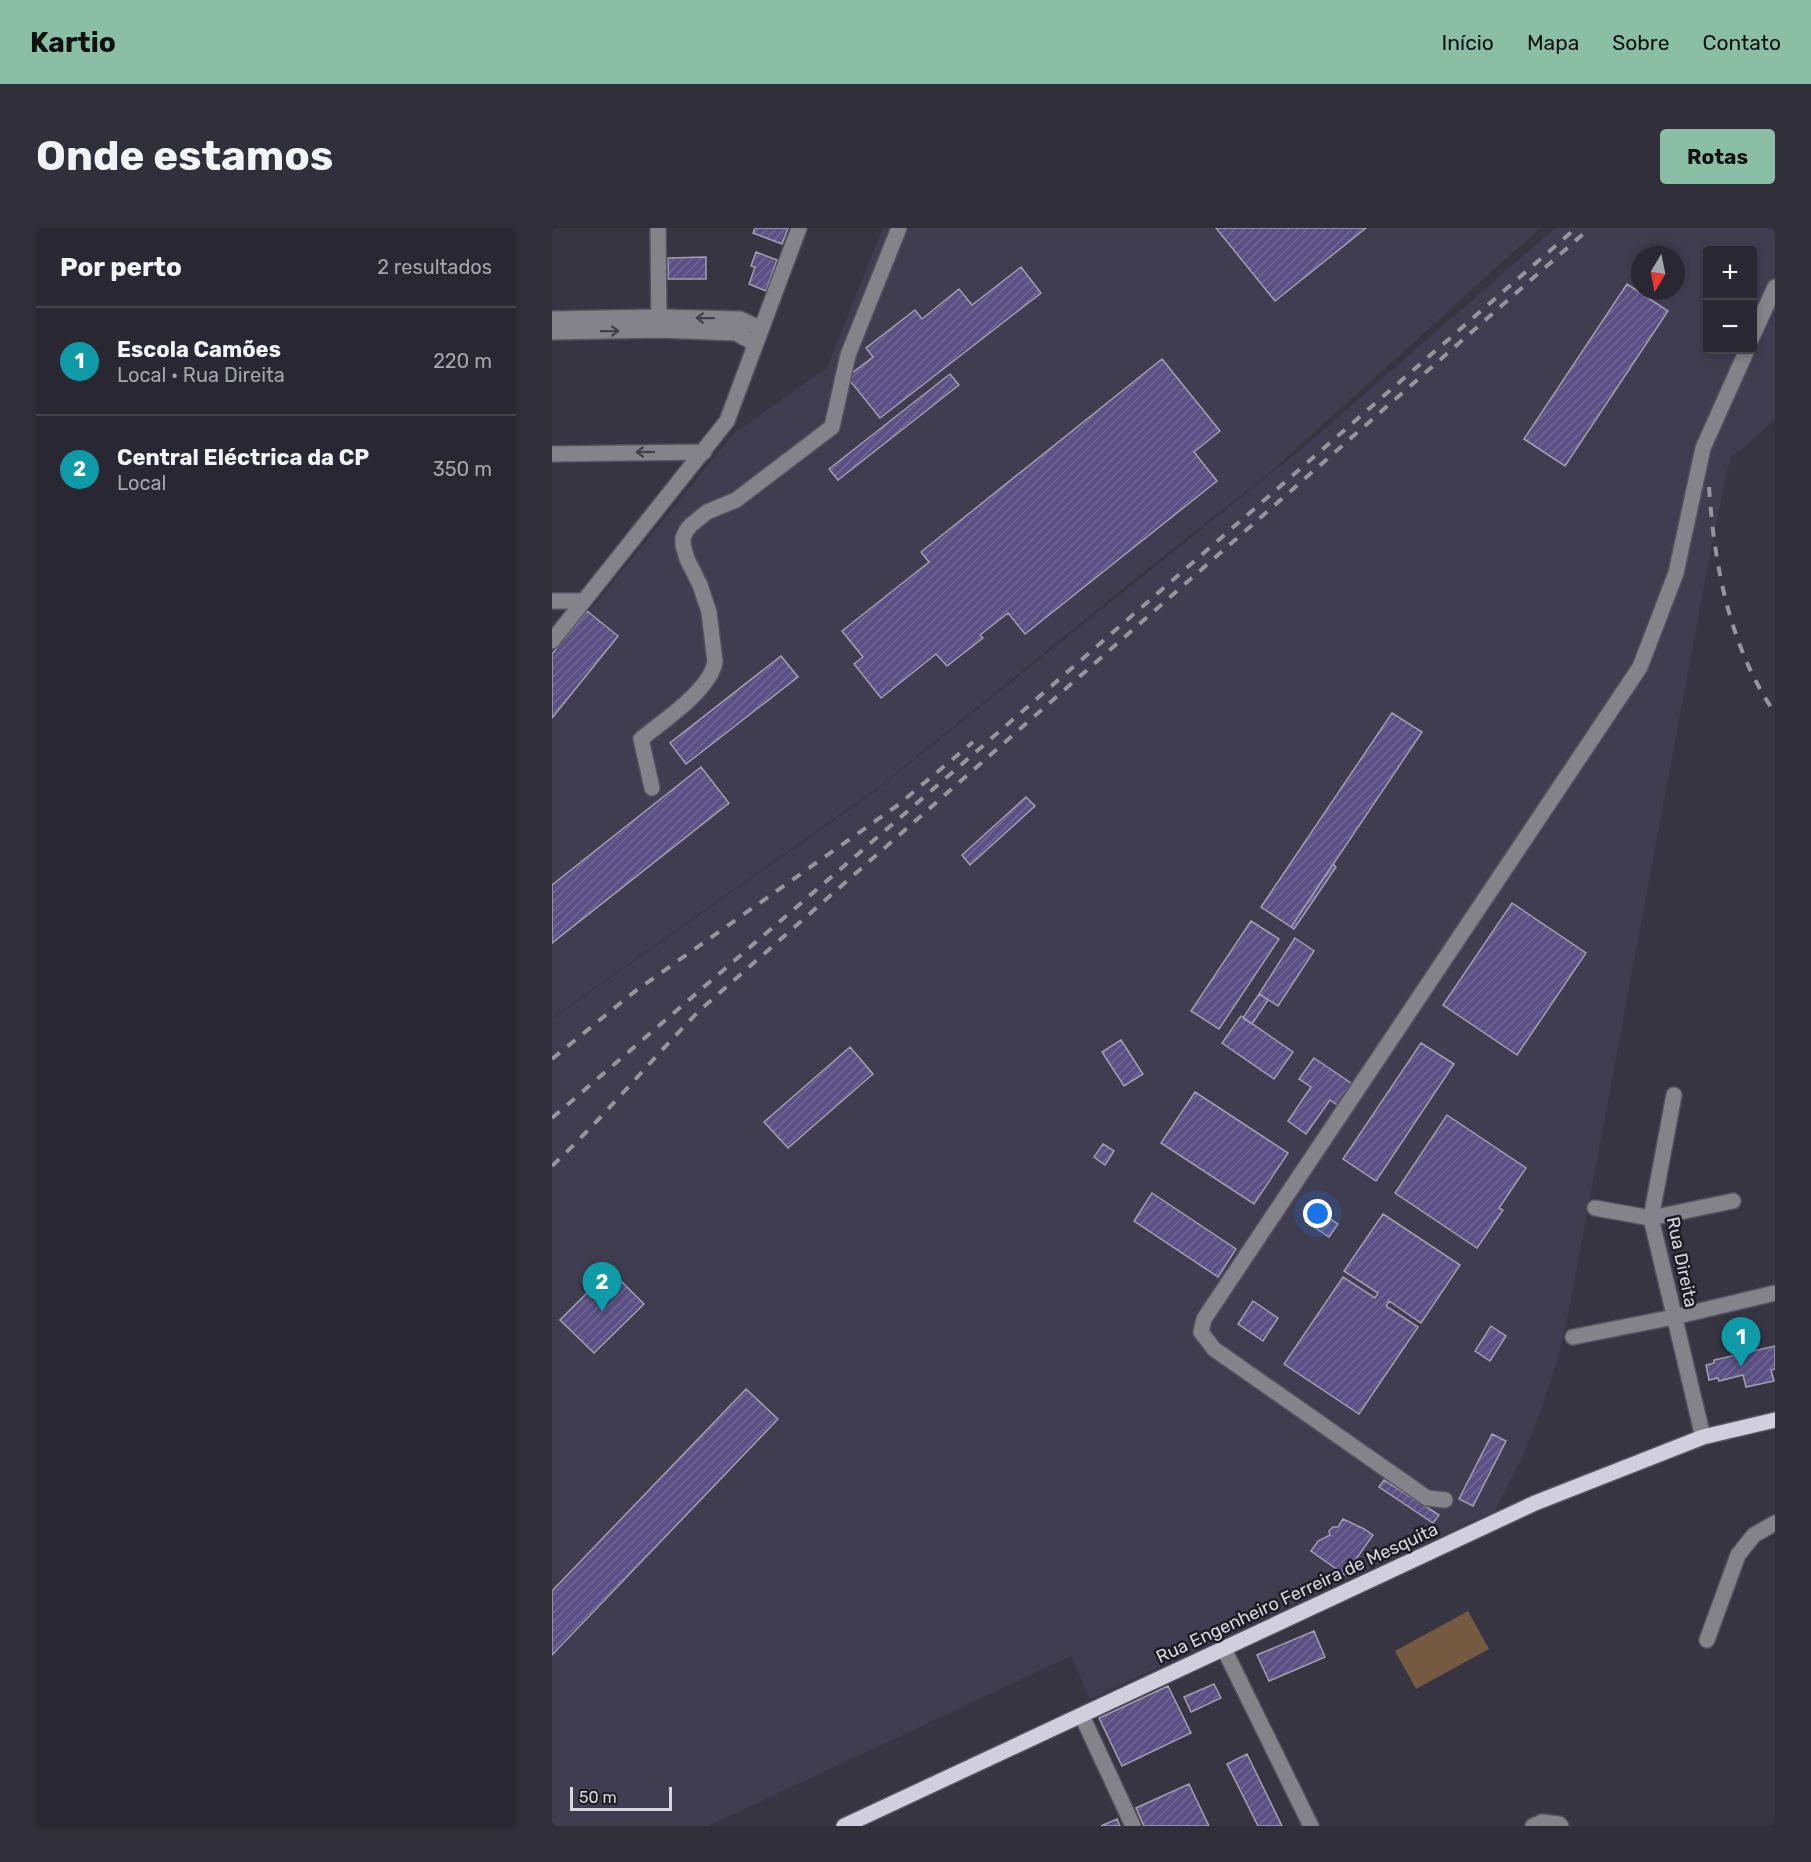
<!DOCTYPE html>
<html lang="pt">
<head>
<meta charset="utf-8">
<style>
  body { margin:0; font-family:Rubik,sans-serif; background:#31303a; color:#f1f3f6 }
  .controls { position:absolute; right:18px; top:18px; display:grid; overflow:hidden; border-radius:6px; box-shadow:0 3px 9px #0003 }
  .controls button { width:54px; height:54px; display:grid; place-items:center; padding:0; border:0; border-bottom:2px solid #45444d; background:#292832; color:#f1f3f6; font:30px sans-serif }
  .compass { position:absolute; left:1079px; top:18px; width:54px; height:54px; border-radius:50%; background:#292832; box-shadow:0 3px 9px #0003; rotate:190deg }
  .scale { position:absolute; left:18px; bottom:15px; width:102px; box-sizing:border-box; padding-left:6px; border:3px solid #d7d6df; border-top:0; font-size:16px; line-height:21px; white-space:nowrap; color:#d7d6df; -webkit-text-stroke:4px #1e1d23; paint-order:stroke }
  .you { position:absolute; left:766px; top:986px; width:21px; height:21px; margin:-15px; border:4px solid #fff; border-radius:50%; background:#1a73e8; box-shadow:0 0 0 9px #1a73e833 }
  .badge { display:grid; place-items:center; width:39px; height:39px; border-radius:50%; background:#8abfa5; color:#fff; font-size:20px; font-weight:700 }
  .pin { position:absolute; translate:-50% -50px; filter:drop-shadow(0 2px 3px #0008) }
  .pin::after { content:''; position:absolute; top:32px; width:21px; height:18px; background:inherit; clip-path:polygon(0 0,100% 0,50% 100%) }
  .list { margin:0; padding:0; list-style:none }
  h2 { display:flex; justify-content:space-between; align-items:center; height:78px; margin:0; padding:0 24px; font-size:26px }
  h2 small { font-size:20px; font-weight:400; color:#a5a6ac }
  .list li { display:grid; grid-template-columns:39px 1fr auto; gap:18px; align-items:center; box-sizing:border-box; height:108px; padding:0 24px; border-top:2px solid #45444d }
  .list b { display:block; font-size:22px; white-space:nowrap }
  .list p { margin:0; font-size:20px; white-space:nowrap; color:#a5a6ac }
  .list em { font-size:20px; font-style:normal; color:#a5a6ac }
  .map { position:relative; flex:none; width:1223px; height:1598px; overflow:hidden; border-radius:6px }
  header { display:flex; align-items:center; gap:36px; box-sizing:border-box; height:84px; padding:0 30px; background:#8abfa5; color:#111 }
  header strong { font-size:28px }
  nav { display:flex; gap:33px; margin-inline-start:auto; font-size:21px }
  .intro { display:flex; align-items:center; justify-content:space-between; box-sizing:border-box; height:144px; padding:0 36px }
  h1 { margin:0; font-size:42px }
  .button { padding:15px 27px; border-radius:6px; background:#8abfa5; color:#111; font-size:21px; font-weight:700 }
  main { display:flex; gap:36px; padding:0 36px }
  aside { flex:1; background:#292832; border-radius:6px; box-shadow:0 3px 9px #0003 }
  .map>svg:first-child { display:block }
  .built { fill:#403d50; fill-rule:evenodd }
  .grass { fill:#755941 }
  .building { fill:url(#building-hatch); stroke:#a19faf; stroke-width:1.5 }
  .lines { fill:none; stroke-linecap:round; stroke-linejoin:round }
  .minor-casing { stroke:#54525e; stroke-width:18 }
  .major-casing { stroke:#54525e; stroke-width:18 }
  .minor { stroke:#84838a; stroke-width:15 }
  .major { stroke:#d1cfdd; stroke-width:15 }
  .rail { stroke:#95949f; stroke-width:4; stroke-dasharray:10 10; stroke-linecap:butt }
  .oneway { stroke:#424147 }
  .labels { text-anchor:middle; stroke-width:5; stroke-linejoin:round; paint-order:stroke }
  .street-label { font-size:18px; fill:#d7d6df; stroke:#1e1d23 }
</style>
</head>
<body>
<header>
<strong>Kartio</strong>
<nav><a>Início</a><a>Mapa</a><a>Sobre</a><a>Contato</a></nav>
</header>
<div class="intro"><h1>Onde estamos</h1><a class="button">Rotas</a></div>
<main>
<aside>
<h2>Por perto<small>2 resultados</small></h2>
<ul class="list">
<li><span class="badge" style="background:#0f9aa8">1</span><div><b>Escola Camões</b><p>Local · Rua Direita</p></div><em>220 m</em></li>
<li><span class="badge" style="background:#0f9aa8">2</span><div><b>Central Eléctrica da CP</b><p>Local</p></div><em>350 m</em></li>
</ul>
</aside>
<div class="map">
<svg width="1223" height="1598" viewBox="0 0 1223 1598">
  <defs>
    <pattern id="building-hatch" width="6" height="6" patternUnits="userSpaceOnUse" patternTransform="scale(1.5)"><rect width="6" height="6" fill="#5a5084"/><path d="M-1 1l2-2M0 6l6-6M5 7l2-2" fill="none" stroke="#716895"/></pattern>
  </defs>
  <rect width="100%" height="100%" fill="#373542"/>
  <path class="built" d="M331,0H988L716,246L593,343L328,558L0,790V429L182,205L275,140Z
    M1003,0H1223V192L1179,230L1175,242L1160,315L1017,1082L1006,1130L988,1184L970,1230L943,1283L538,1471L519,1428L156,1598H0V791L322,564L753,218ZM1156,22H1200V122H1156ZM1088,27H1124V63H1088Z"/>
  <path class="grass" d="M916,1383L937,1421L864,1461L843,1423Z"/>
  <path class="building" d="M203,0H236L230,16L201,5Z
    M664,0H814L723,73Z
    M204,24L225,32L214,63L197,56L203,39L199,38Z
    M154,29V51H116V30Z
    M469,39L489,65L328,190L295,149L321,129L314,120L363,82L370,91L407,61L420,77Z
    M1075,56L1116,83L1013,238L972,211Z
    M610,131L668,203L642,224L665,253L473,406L456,385L428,407L431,410L395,438L384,426L329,470L302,436L311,429L290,403L377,334L369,324Z
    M398,146L407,157L286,252L277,241Z
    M35,383L66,408L0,490V426Z
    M229,428L246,449L134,536L118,515Z
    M840,485L870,504L739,699L709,679Z
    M149,539L177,575L0,715V657Z
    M474,569L483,578L418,637L410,627Z
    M781,636L784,639L742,701L739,699Z
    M960,675L1034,725L965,827L891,777Z
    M699,693L727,711L667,801L639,783Z
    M743,710L762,723L726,778L707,766Z
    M707,766L716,772L700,796L691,790Z
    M689,788L741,824L722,851L670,815Z
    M569,812L591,846L572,858L550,824Z
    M869,815L902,836L824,953L791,931Z
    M298,819L321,846L236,920L212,894Z
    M762,830L802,857L788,879L778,872L754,906L736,893L759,859L747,851Z
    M643,864L736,925L702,976L609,915Z
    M895,887L974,940L947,980L951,982L925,1020L843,965Z
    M551,916L562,923L553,937L542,929Z
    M600,965L684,1021L666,1049L582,993Z
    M761,980L786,996L777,1009L753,993Z
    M831,986L908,1037L869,1095L837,1073L834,1078L866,1099L807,1186L732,1136L791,1049L823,1070L826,1065L792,1043Z
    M58,1042L92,1076L42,1125L8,1092Z
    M701,1073L726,1090L711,1113L686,1096Z
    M939,1098L954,1108L938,1133L923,1123Z
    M1223,1118V1141L1219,1142L1222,1153L1194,1159L1191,1147L1167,1153L1166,1150L1157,1152L1154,1137L1162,1135V1132Z
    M194,1161L226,1191L0,1427V1363Z
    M940,1206L954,1213L921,1278L907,1271Z
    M832,1252L887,1287L881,1295L827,1259Z
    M791,1291L812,1301L821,1307L793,1347L759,1323L766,1313L778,1307L777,1303L781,1299H786Z
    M762,1403L773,1429L717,1453L705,1427Z
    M662,1456L669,1470L639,1484L632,1469Z
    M616,1458L639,1505L570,1538L547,1490Z
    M695,1526L730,1598H706L675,1536Z
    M637,1556L657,1598H592L584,1580Z
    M565,1591L568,1598H549Z"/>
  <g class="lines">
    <defs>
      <path id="minor" d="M106,0L107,99
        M0,91L107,89L188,91L209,101
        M0,104L107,102L184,105L203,116
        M1200,109L1223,59
        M0,226L152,224
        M0,373H31
        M0,413L175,193L247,0
        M100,560L89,511C111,493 158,462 163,434L157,384L148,357L135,331L131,317V310L134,303L139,297L155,284L184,272L280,199L296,127L347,0
        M1122,867L1099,990L1151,1209
        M1043,980L1099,990L1181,973
        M1021,1109L1122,1089L1223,1065
        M893,1272L875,1270L662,1121L649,1104L652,1091L1088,439L1124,345L1151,220L1195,122
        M1155,1412L1186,1327L1202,1307L1223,1295
        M672,1421L759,1598
        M530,1488L581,1598
        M981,1598L990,1594L1007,1596L1009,1598"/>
      <path id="major" d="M292,1598L983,1275L1151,1209L1223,1192"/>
    </defs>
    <use href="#minor" class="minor-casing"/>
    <use href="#major" class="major-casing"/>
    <use href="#minor" class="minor"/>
    <use href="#major" class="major"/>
    <path class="rail" d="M1157,259C1162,337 1178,420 1223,485
      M0,831L82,764L346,577L421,514
      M0,890L394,550L1024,0
      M0,938C52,889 97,834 147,783L1038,0"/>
  </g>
  <defs><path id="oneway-shaft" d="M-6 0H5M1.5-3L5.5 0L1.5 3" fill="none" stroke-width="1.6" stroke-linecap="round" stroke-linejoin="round" transform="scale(1.5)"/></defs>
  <g class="oneway">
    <use href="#oneway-shaft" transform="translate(153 90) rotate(-179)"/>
    <use href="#oneway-shaft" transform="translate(58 103) rotate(-1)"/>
    <use href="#oneway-shaft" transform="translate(93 224) rotate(179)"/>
  </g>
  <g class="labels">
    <g class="street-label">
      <text transform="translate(1130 1034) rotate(78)" y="6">Rua Direita</text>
      <text transform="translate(745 1365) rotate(-25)" y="6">Rua Engenheiro Ferreira de Mesquita</text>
    </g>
  </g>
</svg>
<div class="controls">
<button>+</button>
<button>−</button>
</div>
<svg class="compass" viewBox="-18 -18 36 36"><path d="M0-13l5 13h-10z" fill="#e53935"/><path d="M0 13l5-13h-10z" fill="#a5a6ac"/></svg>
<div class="scale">50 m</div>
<div class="you"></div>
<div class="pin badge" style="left:1189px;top:1139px;background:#0f9aa8">1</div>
<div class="pin badge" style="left:50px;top:1084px;background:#0f9aa8">2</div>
</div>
</main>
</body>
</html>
